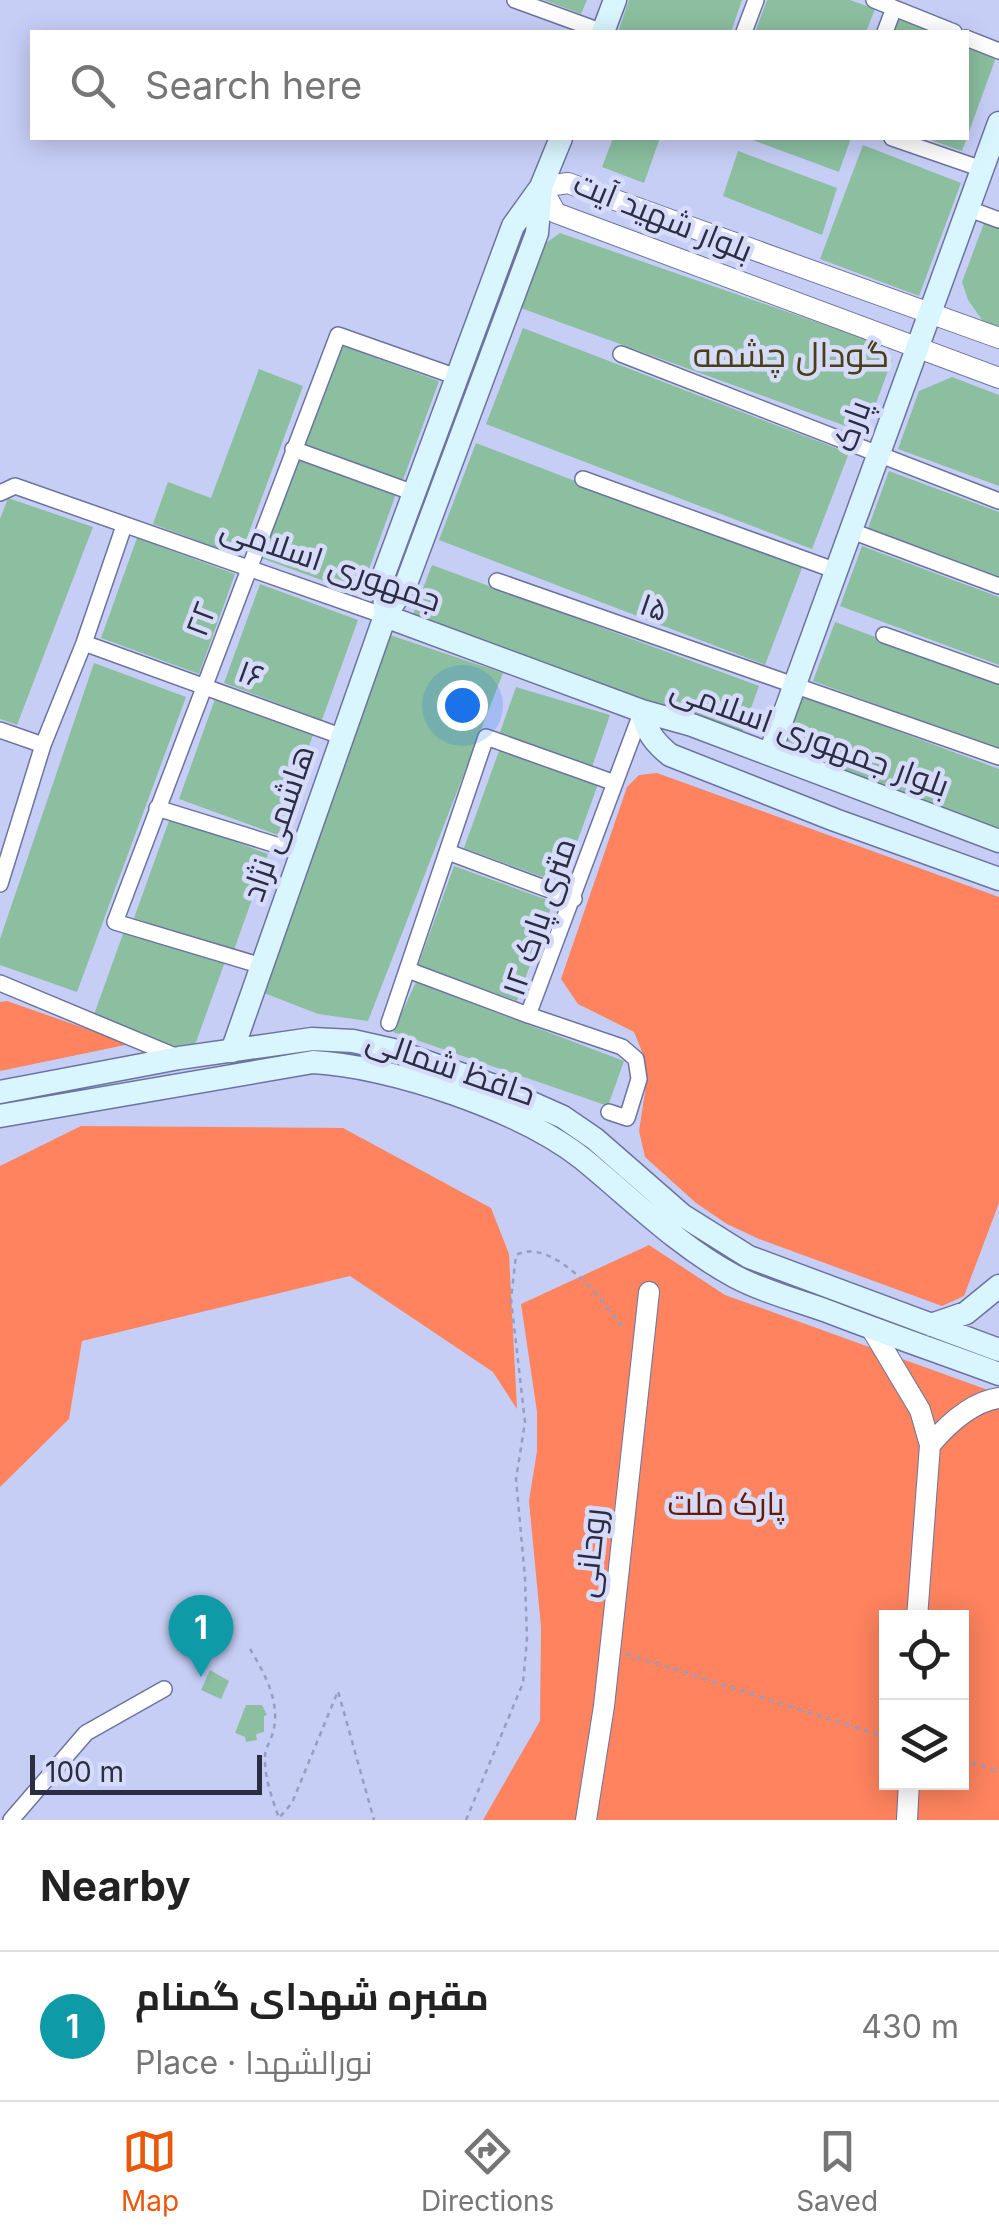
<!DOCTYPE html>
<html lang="en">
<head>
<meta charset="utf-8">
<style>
  body { margin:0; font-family:Inter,Cairo,sans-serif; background:#f6f6f6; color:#222 }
  .controls { position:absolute; right:30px; bottom:30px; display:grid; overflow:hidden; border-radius:0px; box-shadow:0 5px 25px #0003 }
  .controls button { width:90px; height:90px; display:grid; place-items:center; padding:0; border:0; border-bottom:2px solid #e0e0e0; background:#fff; color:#222; font:50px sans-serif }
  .scale { position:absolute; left:30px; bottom:25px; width:232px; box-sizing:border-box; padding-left:10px; border:5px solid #2b2e42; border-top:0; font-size:28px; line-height:35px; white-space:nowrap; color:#2b2e42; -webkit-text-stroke:8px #d6dbfa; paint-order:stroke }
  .you { position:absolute; left:462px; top:705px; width:35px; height:35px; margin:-25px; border:8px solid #fff; border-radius:50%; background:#1a73e8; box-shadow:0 0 0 15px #1a73e833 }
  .badge { display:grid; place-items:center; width:65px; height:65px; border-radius:50%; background:#ea580c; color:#fff; font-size:32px; font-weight:700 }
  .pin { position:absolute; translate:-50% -82px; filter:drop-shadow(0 2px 5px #0008) }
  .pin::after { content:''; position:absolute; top:52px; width:35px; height:30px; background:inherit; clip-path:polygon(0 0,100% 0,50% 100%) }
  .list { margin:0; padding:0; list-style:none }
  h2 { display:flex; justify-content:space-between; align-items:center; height:130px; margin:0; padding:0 40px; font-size:42px }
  h2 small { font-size:32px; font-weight:400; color:#767676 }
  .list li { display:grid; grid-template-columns:65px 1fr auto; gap:30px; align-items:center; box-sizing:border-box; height:150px; padding:0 40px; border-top:2px solid #e0e0e0 }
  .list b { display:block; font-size:38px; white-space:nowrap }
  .list p { margin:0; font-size:32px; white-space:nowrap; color:#767676 }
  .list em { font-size:32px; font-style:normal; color:#767676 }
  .icon { flex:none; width:55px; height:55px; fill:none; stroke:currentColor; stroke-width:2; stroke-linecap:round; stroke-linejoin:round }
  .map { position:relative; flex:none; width:999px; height:1820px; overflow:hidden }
  .search { position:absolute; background:#fff; box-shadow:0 5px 25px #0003; left:30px; right:30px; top:30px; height:110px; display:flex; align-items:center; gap:25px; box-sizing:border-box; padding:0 35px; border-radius:0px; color:#767676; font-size:38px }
  .sheet { height:280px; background:#fff }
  nav { display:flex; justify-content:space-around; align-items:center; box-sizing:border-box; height:140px; border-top:2px solid #e0e0e0; background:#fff; font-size:28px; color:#767676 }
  nav a { display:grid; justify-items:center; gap:5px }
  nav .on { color:#ea580c }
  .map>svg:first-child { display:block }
  .green { fill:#fe835e; fill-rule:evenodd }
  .building { fill:#8bbfa0 }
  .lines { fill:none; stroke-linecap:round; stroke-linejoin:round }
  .minor-casing { stroke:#6c73a0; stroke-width:18 }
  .tertiary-casing { stroke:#6c73a0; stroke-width:22 }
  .secondary-casing { stroke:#6c73a0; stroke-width:25 }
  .path { stroke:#979dbf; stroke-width:2.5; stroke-dasharray:5 5; stroke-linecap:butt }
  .minor { stroke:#fff; stroke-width:15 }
  .tertiary { stroke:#fff; stroke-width:20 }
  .secondary { stroke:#d9f5fd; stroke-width:22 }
  .labels { text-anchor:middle; stroke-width:9; stroke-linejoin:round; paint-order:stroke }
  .street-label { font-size:32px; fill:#2b2e42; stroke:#d6dbfa }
  .park-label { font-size:32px; fill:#671a00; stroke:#d6dbfa }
  .neighbourhood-label { font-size:35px; fill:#494017; stroke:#d6dbfa }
</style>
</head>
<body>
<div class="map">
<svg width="999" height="1820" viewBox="0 0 999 1820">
  <rect width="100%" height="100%" fill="#c7cef6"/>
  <path class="green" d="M657,773L999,897V1203L964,1296L942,1306L759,1239L727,1224L696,1203L645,1157L639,1131L647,1079L643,1054L634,1032L578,1004L561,979L627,787L639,775Z
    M7,1001L130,1044L0,1071V1002Z
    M81,1126L343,1128L491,1208L509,1254L517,1409L493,1372L350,1276L82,1341L69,1419L0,1487V1166Z
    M649,1245L725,1295L999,1394V1820H483L540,1721L541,1627L529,1501L537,1451V1412L521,1304ZM886,1618H962V1782H886Z"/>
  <path class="building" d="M544,0H587L581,14Z
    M629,0H742L731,32H618Z
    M767,0H850L875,9L866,32H755Z
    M899,16L944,32H893Z
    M966,40L998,52L967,137H966Z
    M613,138H660L644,183L602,167Z
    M747,138H851L839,172Z
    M925,138H967L962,151Z
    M863,145L961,183L919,296L820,259Z
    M738,151L837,188L822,235L723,196Z
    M984,223L999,229V329L985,324L968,300L962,282Z
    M560,233L880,344L892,360L865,433L518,307L539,248Z
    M523,328L849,453L812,549L486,424Z
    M340,345L439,381L403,480L305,445Z
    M259,369L303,386L240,557L153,524L168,482L211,498Z
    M952,377L999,395V486L898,449L919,391Z
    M476,443L802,568L765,665L439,540Z
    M297,458L396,494L360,594L261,558Z
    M889,471L999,512V580L867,531Z
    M8,498L93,527L17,725L0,719V519Z
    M137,538L235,574L199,674L101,638Z
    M862,546L999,597V665L840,606Z
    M432,565L759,686L742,733L412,617Z
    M260,584L358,620L322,720L224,683Z
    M835,622L999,683V750L813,681Z
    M390,635L503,673L368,1021L318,1014L264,993Z
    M94,663L186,697L77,992L0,965V939Z
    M516,687L610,715L592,767L499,735Z
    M801,695L999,769V836L779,754Z
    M215,699L313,735L278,835L179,799Z
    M500,748L598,784L562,884L464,848Z
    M170,818L268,854L233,953L134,918Z
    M454,866L553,902L517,1001L418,966Z
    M128,920L227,956L191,1056L92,1020Z
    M416,982L624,1061L608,1106L393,1032Z
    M210,1670L229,1681L221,1699L201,1690Z
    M246,1705H262L267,1715L264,1716V1732L256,1734L257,1740L246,1742L245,1737L235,1733Z"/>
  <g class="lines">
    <defs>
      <path id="minor" d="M515,0L603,32
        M874,0L954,32
        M744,32L756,0
        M885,32L894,8
        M966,38L999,51
        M892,138L982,169
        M969,209L999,220
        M621,354L999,501
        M293,449L414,493
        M583,479L834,570
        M0,493L15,486L385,616
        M849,530L999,586
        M497,581L999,757
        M884,635L999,676
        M84,643L343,737
        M0,730L43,745
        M157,808L302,853
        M448,852L574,899
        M0,884L43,745L84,643L124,526
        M262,966L115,922L338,335L457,377
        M408,970L528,1015
        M0,983L175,1056
        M389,1023L486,737L615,783
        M609,1112L627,1118L639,1079L636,1059L622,1047L528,1015L642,711
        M11,1820L86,1733L164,1689"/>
      <path id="tertiary" d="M999,338L568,183L541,187L556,213L999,378
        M871,1328L920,1410L930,1445L917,1618
        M930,1445C947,1425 971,1402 999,1398
        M586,1820L604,1706L649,1292
        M907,1820L909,1782"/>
      <path id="secondary" d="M603,32L615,0
        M385,616L642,711L692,725L999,841
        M385,616L384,574L513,226L541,187L561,138
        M642,711C646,731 654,742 670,755L835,820L999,879
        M770,753L999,123
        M232,1051L385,616L406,584L537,233L541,187
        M0,1092L179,1058L312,1039L353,1041L393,1050L489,1084L563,1117L595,1139L682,1215L749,1257L999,1350
        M0,1116L313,1062C391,1066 521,1110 583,1159C633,1200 677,1245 734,1276C762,1291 796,1300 827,1311C884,1333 942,1353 999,1374
        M931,1325L966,1313L999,1286"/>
    </defs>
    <use href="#minor" class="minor-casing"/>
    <use href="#tertiary" class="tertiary-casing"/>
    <use href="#secondary" class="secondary-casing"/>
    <path class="path" d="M250,1649C265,1674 281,1703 273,1732C271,1740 266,1747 265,1755C264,1777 272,1798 279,1818L292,1803L338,1691L374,1820
      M626,1654L886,1737
      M962,1760L999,1771
      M466,1820L523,1683L527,1639L525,1578L516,1479L525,1422L511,1299L516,1255C553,1236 604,1301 623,1328"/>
    <use href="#minor" class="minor"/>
    <use href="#tertiary" class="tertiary"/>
    <use href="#secondary" class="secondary"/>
  </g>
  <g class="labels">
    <g class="street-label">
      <text transform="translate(663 217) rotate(22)" y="11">بلوار شهید آیت</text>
      <text transform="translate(852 426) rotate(-70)" y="11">پارک</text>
      <text transform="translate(331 564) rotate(19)" y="11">جمهوری اسلامی</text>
      <text transform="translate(654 607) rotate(19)" y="11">۱۵</text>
      <text transform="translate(201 619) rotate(-69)" y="11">۲۲</text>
      <text transform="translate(251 674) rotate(20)" y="11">۱۶</text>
      <text transform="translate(810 737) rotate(20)" y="11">بلوار جمهوری اسلامی</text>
      <text transform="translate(278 823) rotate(-71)" y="11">هاشمی نژاد</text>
      <text transform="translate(539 917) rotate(-71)" y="11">۱۲ متری پارک</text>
      <text transform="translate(451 1067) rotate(19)" y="11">حافظ شمالی</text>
      <text transform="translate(590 1553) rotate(-84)" y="11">روحانی</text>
    </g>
    <g class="park-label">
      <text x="726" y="1515">پارک ملت</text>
    </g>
    <g class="neighbourhood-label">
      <text x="791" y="367">گودال چشمه</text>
    </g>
  </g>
</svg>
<div class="controls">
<button><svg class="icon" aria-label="locate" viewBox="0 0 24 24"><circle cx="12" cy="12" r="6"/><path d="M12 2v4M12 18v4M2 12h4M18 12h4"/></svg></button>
<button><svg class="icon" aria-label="layers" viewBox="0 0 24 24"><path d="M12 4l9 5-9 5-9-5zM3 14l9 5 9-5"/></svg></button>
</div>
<div class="scale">100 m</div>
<div class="you"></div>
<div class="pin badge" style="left:201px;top:1677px;background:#0f9aa8">1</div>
<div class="search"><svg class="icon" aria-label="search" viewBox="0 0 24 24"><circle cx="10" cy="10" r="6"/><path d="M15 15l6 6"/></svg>Search here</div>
</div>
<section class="sheet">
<h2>Nearby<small></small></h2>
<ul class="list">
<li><span class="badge" style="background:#0f9aa8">1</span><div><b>مقبره شهدای گمنام</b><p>Place · نورالشهدا</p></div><em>430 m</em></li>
</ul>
</section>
<nav>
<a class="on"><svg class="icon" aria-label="map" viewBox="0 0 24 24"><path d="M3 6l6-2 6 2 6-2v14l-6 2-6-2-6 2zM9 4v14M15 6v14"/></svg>Map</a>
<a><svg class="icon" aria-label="directions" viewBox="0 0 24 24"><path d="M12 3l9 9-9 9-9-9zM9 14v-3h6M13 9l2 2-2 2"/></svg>Directions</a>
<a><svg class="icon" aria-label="saved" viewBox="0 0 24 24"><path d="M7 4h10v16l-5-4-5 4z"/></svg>Saved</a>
</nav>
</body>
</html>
